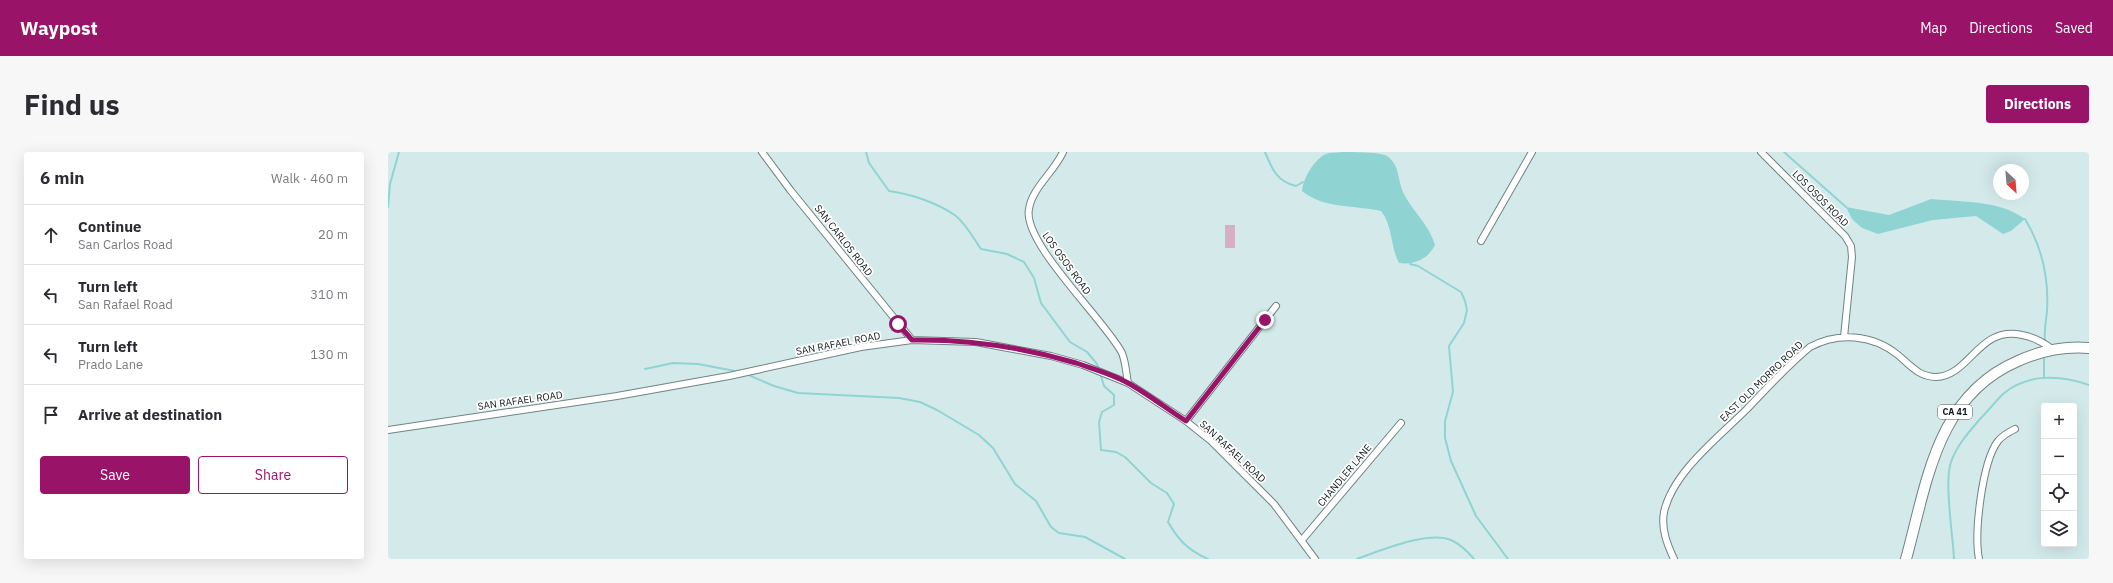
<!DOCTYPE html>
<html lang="en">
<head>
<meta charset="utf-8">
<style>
  body { margin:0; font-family:"IBM Plex Sans",sans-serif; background:#f7f7f7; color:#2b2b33 }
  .controls { position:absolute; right:12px; bottom:12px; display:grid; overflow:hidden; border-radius:4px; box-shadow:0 4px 16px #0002 }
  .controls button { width:36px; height:36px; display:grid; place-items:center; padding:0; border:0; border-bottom:1px solid #e1e1e2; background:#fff; color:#2b2b33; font:20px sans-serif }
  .compass { position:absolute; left:1605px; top:12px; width:36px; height:36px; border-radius:50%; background:#fff; box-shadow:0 4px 16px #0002; rotate:154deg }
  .stop { position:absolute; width:12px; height:12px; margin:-9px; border:3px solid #991368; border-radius:50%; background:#fff }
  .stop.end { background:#991368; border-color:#fff; box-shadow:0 1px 4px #0008 }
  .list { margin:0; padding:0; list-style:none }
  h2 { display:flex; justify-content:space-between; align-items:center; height:52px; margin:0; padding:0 16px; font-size:17px }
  h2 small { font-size:13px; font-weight:400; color:#7c7c81 }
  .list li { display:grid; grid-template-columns:26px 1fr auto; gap:12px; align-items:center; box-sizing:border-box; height:60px; padding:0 16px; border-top:1px solid #e1e1e2 }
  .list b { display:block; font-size:15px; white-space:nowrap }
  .list p { margin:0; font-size:13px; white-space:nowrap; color:#7c7c81 }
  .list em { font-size:13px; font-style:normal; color:#7c7c81 }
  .actions { display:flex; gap:8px; padding:12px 16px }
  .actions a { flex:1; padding:9px 0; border:1px solid #991368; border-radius:4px; text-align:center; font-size:14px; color:#991368 }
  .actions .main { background:#991368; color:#fff }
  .icon { flex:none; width:22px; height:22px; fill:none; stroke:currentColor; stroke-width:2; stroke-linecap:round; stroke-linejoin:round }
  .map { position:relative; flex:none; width:1701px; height:407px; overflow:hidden; border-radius:4px }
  header { display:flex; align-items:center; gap:24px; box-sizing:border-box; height:56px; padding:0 20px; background:#991368; color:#fff }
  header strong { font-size:19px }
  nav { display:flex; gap:22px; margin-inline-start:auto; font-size:14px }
  .intro { display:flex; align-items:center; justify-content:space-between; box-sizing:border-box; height:96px; padding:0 24px }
  h1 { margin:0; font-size:28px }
  .button { padding:10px 18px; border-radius:4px; background:#991368; color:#fff; font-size:14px; font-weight:700 }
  main { display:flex; gap:24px; padding:0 24px }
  aside { flex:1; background:#fff; border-radius:4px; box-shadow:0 4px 16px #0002 }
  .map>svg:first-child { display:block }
  .green { fill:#d7afc2 }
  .water { fill:#8fd4d3 }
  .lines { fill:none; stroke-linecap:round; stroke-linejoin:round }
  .stream { stroke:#8fd4d3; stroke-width:2 }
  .street-casing { stroke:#6f8483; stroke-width:8 }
  .primary-casing { stroke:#6f8483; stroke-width:12 }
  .street { stroke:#fff; stroke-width:6 }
  .primary { stroke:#fff; stroke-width:10 }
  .route { stroke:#991368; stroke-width:5 }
  .labels { text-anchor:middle; stroke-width:3.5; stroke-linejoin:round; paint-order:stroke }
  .shield { fill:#fff; stroke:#565c5c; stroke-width:1 }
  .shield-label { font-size:9px; font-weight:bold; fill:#0e1616 }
  .street-label { font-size:10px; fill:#0e1616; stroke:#fff }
</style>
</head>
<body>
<header>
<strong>Waypost</strong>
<nav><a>Map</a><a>Directions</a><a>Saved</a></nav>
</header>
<div class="intro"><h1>Find us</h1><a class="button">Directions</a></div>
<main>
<aside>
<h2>6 min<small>Walk · 460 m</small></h2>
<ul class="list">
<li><svg class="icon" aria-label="ahead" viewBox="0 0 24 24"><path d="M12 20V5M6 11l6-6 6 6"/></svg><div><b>Continue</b><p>San Carlos Road</p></div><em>20 m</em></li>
<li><svg class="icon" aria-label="left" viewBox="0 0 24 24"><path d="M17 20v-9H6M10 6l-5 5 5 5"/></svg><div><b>Turn left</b><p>San Rafael Road</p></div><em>310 m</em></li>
<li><svg class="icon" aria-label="left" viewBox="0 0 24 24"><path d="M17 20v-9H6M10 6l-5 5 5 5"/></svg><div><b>Turn left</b><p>Prado Lane</p></div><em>130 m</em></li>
<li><svg class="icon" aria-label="arrive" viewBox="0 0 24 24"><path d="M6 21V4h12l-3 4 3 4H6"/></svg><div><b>Arrive at destination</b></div></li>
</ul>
<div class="actions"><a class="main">Save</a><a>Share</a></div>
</aside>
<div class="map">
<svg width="1701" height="407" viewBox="0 0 1701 407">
  <rect width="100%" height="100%" fill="#d4eaea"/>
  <path class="green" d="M837,73H847V96H837Z"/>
  <path class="water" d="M954,0C966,0 987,0 997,3C1012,11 1009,26 1015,40C1024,59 1041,72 1047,93C1040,107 1027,113 1011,111C1002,94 1005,74 993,59C967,53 936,57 914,39C915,27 926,7 938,2C943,0 949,1 954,0Z
    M1543,47C1574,50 1611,48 1637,67L1623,79L1615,82L1588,64L1545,68L1490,82L1474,76L1464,67L1458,55L1501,63Z"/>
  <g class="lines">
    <path class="stream" d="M478,0L481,11L501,39C523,42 550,51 568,64C578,72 586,87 593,97L619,102L636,110L646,126L653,151L682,190L699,200L709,212L711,217
      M877,0C884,17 889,30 908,34L915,30
      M1396,0L1458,55
      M0,55L2,32L11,0
      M1637,67C1654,95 1661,126 1659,159C1658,169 1656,179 1657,189
      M1022,112L1030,114L1073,140L1077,149L1079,158L1076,171L1061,194L1065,240L1057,269V286L1063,309L1088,364L1120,407
      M257,217L285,211L310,212L352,220
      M712,221L716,234L726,243V253L714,260L711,270L713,298L728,300L737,305L763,331L779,341L786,352L780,370C791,389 800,398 820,407
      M358,222L386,234L410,241L511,246L532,250L549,258L591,283L605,296L627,332L648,349L663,375L671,381L697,385L737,407
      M1656,225V204
      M969,407C991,399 1043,377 1065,389C1073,393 1080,400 1086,407
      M1566,407C1565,384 1556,330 1563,310C1569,293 1581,280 1592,267C1600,259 1607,250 1615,242C1639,221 1673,223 1701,233"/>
    <defs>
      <path id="street" d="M374,0L403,39L524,188
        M675,0C666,20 644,36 641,57C634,91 717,168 734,201C738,211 738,221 740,231
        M1373,0L1457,84L1463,94L1464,105L1456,185
        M1093,89L1144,0
        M798,269L888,154
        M0,278L229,244L341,224L473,195L524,188L588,190L663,204L695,213L740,231L798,269L823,289L886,352L927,407
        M914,388L1013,271
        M1286,407C1279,392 1273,377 1276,360C1285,320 1331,285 1359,257C1379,236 1399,214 1422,195C1450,180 1484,182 1510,203C1522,213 1531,225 1548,225C1582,224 1591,173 1634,183C1645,185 1655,190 1664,197
        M1591,407C1586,381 1594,310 1610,289C1614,284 1621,280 1627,277"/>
      <path id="primary" d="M1518,407C1539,331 1548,244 1630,209C1652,199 1676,194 1701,196"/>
    </defs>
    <use href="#street" class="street-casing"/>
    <use href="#primary" class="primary-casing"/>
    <use href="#street" class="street"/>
    <use href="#primary" class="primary"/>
  </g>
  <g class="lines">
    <path class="route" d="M510,172L524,188C581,187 634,195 688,211C705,217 724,222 740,231C760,242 779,257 798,269L877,168"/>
  </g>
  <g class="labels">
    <rect class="shield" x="1550" y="253" width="34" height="14" rx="3"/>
    <g class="shield-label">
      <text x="1567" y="263">CA 41</text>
    </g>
    <g class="street-label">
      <text transform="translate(1433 46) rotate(45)" y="4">LOS OSOS ROAD</text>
      <text transform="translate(456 88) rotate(52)" y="4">SAN CARLOS ROAD</text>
      <text transform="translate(679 111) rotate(54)" y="4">LOS OSOS ROAD</text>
      <text transform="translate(450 191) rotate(-11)" y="4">SAN RAFAEL ROAD</text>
      <text transform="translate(1373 229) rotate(-44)" y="4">EAST OLD MORRO ROAD</text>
      <text transform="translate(132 248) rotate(-8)" y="4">SAN RAFAEL ROAD</text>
      <text transform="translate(845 299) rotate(43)" y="4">SAN RAFAEL ROAD</text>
      <text transform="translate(956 323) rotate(-50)" y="4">CHANDLER LANE</text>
    </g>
  </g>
</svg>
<div class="controls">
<button>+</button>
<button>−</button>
<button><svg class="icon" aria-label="locate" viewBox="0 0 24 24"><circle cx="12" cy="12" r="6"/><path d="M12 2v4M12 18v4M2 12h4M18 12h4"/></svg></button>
<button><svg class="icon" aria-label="layers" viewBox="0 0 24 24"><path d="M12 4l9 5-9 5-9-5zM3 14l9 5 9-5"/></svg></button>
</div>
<svg class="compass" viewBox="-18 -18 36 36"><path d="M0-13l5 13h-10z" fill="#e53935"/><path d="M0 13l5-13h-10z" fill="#7c7c81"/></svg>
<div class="stop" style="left:510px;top:172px"></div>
<div class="stop end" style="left:877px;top:168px"></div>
</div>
</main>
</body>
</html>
